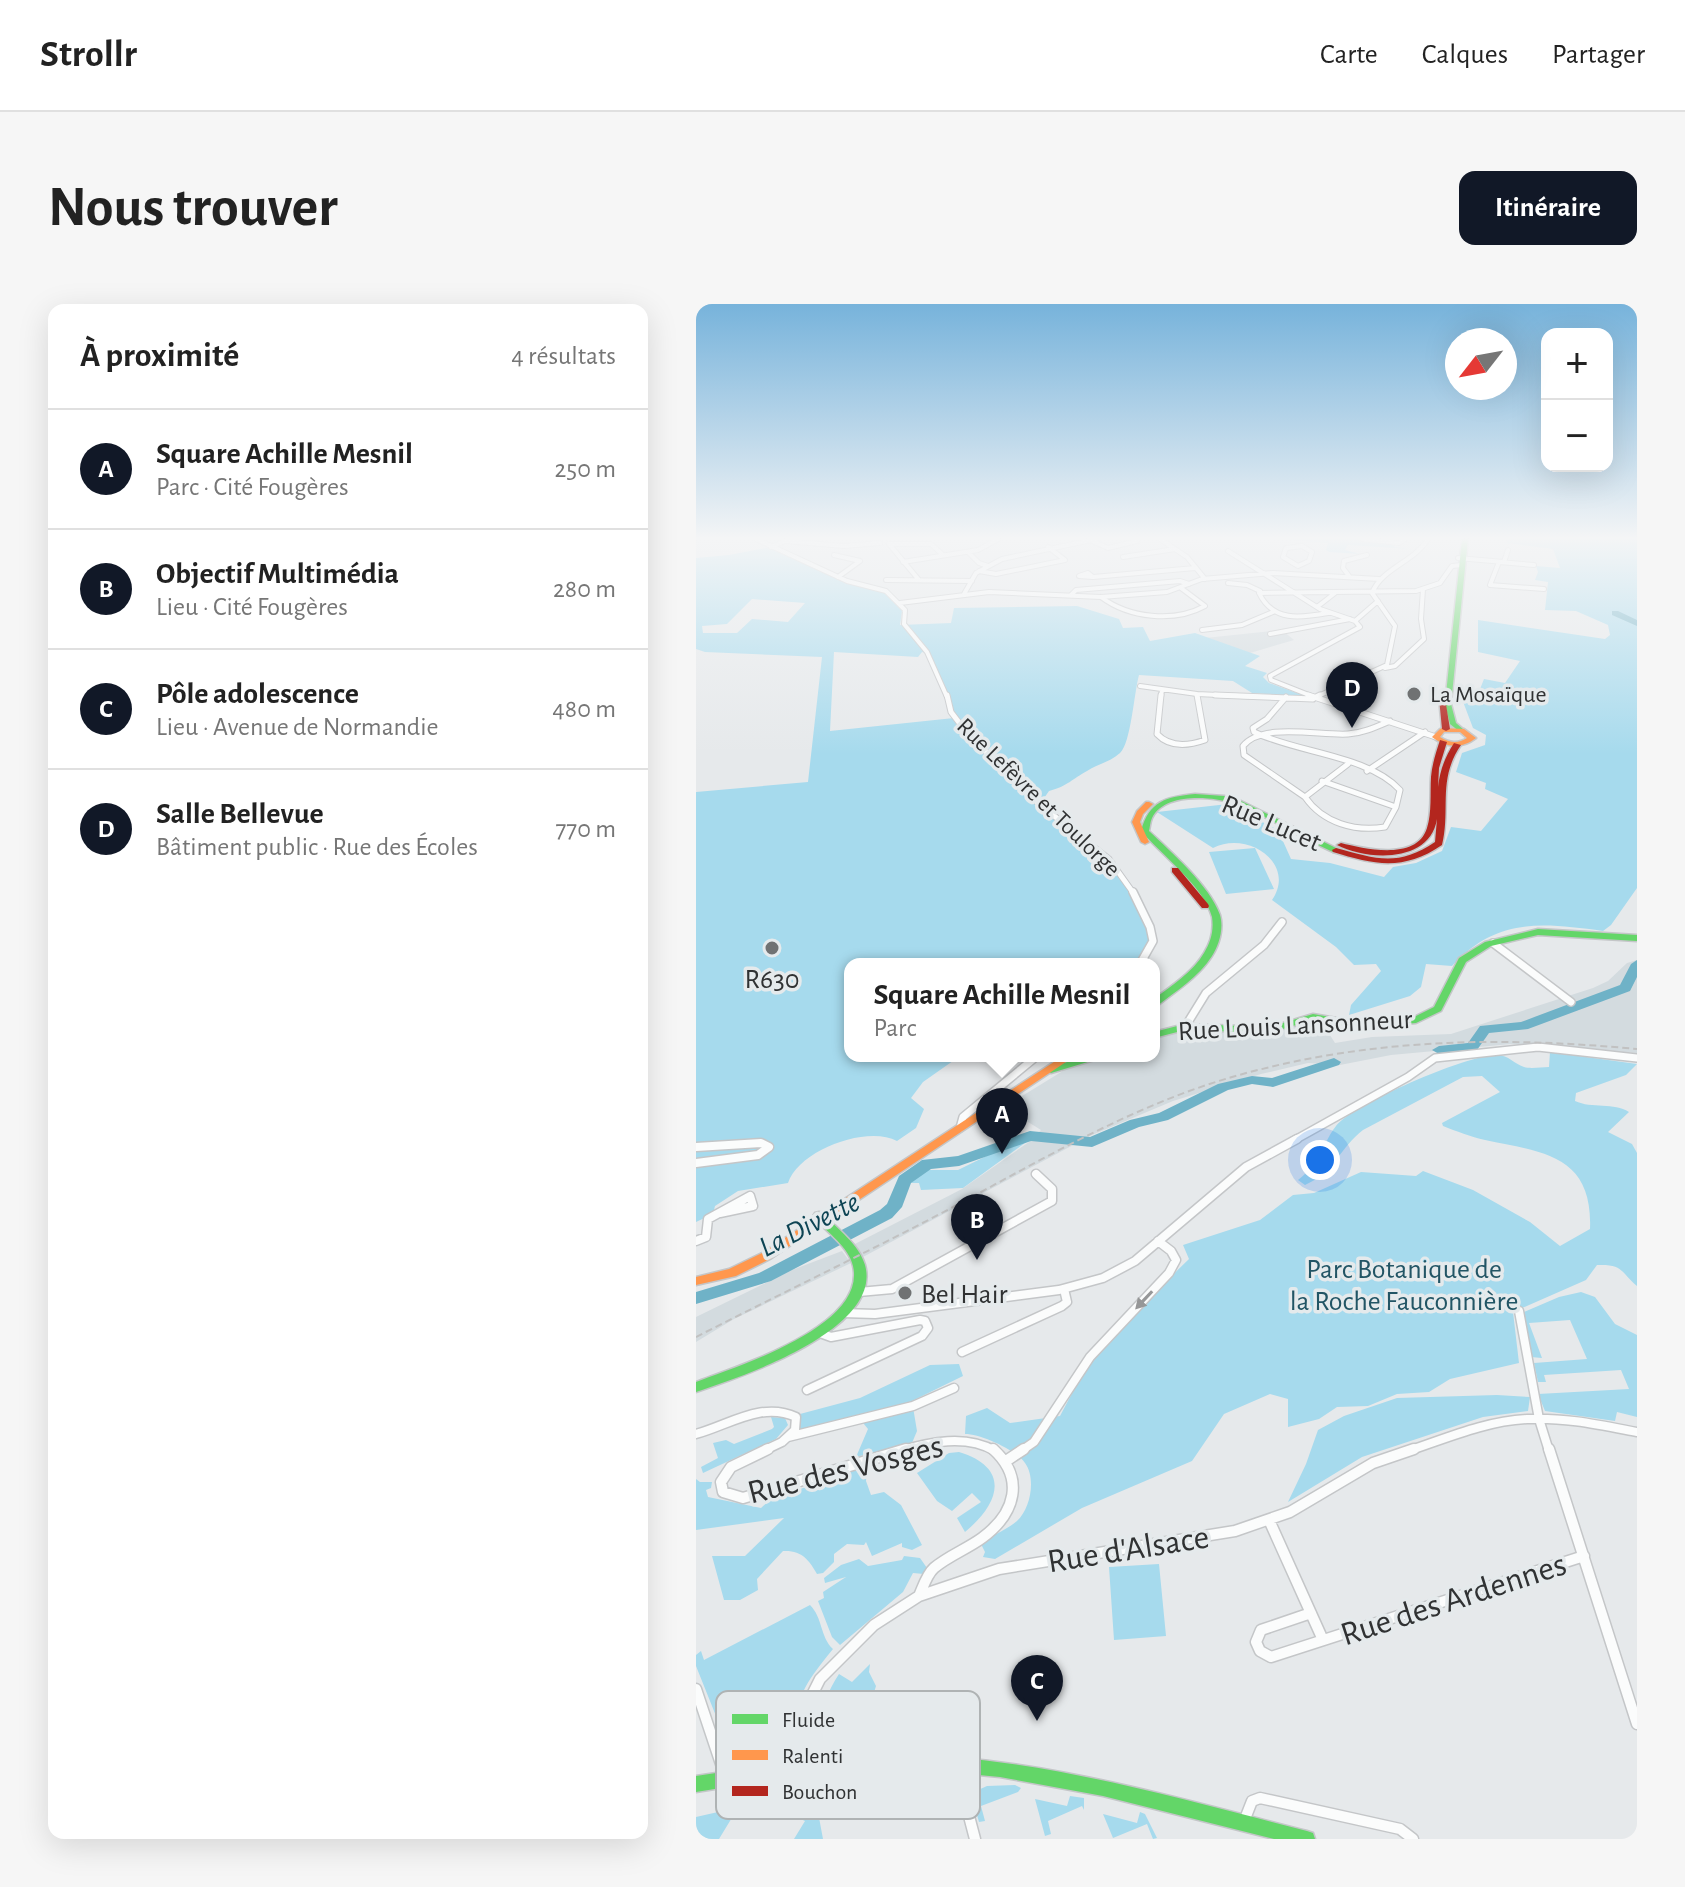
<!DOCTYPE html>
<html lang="fr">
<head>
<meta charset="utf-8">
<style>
  body { margin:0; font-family:"Alegreya Sans",sans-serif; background:#f6f6f6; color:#222 }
  .controls { position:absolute; right:24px; top:24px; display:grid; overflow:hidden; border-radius:16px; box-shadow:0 8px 32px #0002 }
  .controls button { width:72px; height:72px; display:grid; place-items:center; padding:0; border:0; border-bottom:2px solid #e0e0e0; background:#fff; color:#222; font:40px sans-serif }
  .compass { position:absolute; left:749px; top:24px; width:72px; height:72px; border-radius:50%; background:#fff; box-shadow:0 8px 32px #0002; rotate:239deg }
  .you { position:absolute; left:624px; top:856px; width:28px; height:28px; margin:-20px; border:6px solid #fff; border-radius:50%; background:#1a73e8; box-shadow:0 0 0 12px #1a73e833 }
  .badge { display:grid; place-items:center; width:52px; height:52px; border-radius:50%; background:#111827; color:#fff; font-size:26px; font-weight:700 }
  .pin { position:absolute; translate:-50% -66px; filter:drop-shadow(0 2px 4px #0008) }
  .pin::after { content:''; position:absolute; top:42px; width:28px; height:24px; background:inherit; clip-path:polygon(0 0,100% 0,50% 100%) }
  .popup { position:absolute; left:148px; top:654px; width:316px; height:104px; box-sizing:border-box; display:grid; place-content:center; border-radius:16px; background:#fff; filter:drop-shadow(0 2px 6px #0005); font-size:26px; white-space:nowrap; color:#767676 }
  .popup b { font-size:30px; color:#222 }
  .popup::after { content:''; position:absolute; left:50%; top:100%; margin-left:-16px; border:16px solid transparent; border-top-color:#fff }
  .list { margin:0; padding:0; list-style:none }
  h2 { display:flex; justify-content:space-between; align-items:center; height:104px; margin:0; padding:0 32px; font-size:34px }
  h2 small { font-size:26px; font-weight:400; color:#767676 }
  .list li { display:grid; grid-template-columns:52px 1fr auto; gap:24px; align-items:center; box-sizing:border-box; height:120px; padding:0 32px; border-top:2px solid #e0e0e0 }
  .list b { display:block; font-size:30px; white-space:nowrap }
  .list p { margin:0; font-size:26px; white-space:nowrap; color:#767676 }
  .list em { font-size:26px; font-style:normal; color:#767676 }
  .map { position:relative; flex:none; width:941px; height:1535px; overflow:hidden; border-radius:16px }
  header { display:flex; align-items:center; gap:48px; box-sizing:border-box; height:112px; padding:0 40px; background:#fff; border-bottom:2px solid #e0e0e0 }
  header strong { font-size:38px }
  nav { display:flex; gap:44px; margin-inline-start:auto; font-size:28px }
  .intro { display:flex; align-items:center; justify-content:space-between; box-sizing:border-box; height:192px; padding:0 48px }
  h1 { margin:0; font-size:56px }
  .button { padding:20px 36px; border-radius:16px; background:#111827; color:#fff; font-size:28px; font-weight:700 }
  main { display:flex; gap:48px; padding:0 48px }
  aside { flex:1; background:#fff; border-radius:16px; box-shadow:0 8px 32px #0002 }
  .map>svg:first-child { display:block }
  .built { fill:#d3dbdf }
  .green { fill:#a6daed; fill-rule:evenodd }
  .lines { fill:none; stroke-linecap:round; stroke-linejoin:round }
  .river { fill:#6fb2c7; fill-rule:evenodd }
  .street-far4-casing { stroke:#c4c6c8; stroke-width:6 }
  .street-far3-casing { stroke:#c4c6c8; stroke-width:7 }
  .street-far2-casing { stroke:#c4c6c8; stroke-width:10 }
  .street-far1-casing { stroke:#c4c6c8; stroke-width:11 }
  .street-casing { stroke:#c4c6c8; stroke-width:13 }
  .fast-casing { stroke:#c4c6c8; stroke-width:3 }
  .slow-casing { stroke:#c4c6c8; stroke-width:3 }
  .jam-casing { stroke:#c4c6c8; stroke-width:3 }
  .street-far4 { stroke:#fbfcfc; stroke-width:4 }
  .street-far3 { stroke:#fbfcfc; stroke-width:5 }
  .street-far2 { stroke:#fbfcfc; stroke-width:7 }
  .street-far1 { stroke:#fbfcfc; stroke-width:8 }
  .street { stroke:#fbfcfc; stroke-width:10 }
  .fast { fill:#63d668; fill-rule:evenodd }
  .slow { fill:#ff974d; fill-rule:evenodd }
  .jam { fill:#b3261e; fill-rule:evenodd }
  .rail { stroke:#c1c1c1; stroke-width:2; stroke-dasharray:7 4; stroke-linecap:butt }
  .oneway { fill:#969798 }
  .poi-dot { fill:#707273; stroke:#e5eaec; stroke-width:3 }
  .labels { text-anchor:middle; stroke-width:7; stroke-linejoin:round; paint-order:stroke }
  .far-poi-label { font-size:24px; fill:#303233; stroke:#e5eaec; text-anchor:start }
  .far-street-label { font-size:24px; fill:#303233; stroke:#e5eaec }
  .street-label { font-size:28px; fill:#303233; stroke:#e5eaec }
  .poi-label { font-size:28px; fill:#303233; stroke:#e5eaec }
  .park-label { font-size:28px; fill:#225565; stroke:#e5eaec }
  .water-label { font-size:30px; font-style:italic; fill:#0d4454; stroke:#e5eaec }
  .near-street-label { font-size:34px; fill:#303233; stroke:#e5eaec }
  .key { fill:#e5eaec; stroke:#afb3b4; stroke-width:2 }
  .key-label { font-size:22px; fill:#303233 }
</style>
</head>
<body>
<header>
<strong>Strollr</strong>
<nav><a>Carte</a><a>Calques</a><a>Partager</a></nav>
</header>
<div class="intro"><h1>Nous trouver</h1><a class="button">Itinéraire</a></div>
<main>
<aside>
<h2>À proximité<small>4 résultats</small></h2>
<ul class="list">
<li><span class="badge">A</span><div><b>Square Achille Mesnil</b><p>Parc · Cité Fougères</p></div><em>250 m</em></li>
<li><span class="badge">B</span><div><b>Objectif Multimédia</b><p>Lieu · Cité Fougères</p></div><em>280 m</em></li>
<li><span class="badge">C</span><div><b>Pôle adolescence</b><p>Lieu · Avenue de Normandie</p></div><em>480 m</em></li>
<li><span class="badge">D</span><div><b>Salle Bellevue</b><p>Bâtiment public · Rue des Écoles</p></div><em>770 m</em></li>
</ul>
</aside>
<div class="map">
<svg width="941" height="1535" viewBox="0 0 941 1535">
  <rect width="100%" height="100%" fill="#e6e9eb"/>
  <path class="built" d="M586,326L598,336L554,349L509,334Z
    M941,656V749L815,740L695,751L644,761L612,759L565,770L477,797L396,831L165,954L155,942L266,885L333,838L345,826L308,803L370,765L412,752H458V735L488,726L533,729L543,736L550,731L577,729L618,716L625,717L639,739L676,733L755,730L897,684L912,677L931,659Z
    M146,947L155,959L38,1015L0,1038V1013L96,966Z"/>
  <path class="green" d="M584,235H661L699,239L698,243L715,245L652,241L649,246L664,250L633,248L630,246L632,239Z
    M812,235H941V584L915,621L907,627C846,619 801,613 756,662L730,660L725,683L714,692L653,711L655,701L685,667L680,660L658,661L640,643L576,596C601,560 552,526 517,544L461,508L532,500L582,526L595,555L634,559L688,573L697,563L720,559L746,547L755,523L785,527L812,495L789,485L790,479L760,468L766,449L789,441L790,431L777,424L766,395H780L788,375L809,379L824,357L782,348V316L909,335L914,331L912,321L880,307L849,306L852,278L839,276L842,268L840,262L864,264L857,245L811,239Z
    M75,243L146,277L187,288L206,307L204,321L255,319L258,304L381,302L423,315L427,324L447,323L454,337L499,329L564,352L549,362L571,369L567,373L573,379L612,393L556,389L537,377L443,371C438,389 435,439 424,449C414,458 402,460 391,467C376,475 372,482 353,487L344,500L413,555L437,587L457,637L444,660H154V752H264L227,778L215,794L228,805L220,824L201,837C171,821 103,846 92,879L42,887L19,902L17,910L0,918V488L112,478L126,353L9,348L0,345V254L33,251ZM56,295L109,299L92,318L56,315L41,329H7L6,322L31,320ZM138,348L222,353L226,348L231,349L258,414L134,427Z
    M559,544L578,585L530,590L513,548Z
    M854,748L941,760L930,771L880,789L879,797C896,805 918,798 933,808L912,828L936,840L941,849V982C924,968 928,960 901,961L890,976L817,1008L823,1059L754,1075L733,1088L701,1090L672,1102L641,1103L623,1115L592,1123V1095L574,1090L528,1110L496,1157L386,1204L299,1255L287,1253L289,1248L285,1240C295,1231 311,1226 321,1217C335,1204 340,1174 329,1159C320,1146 285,1130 269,1130L270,1112L291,1104L314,1119L364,1112L390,1063L412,1034L493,955L487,941L564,916L597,891L618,889L665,868L720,872L727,867L777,886L834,918L864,942L894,925C897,851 847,848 789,836C775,833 760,827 747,822L746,819L804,788L786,772L767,773L667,826C645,843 637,869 609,881L602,876C627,857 624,843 640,822C657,800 773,750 801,751C813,751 818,760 828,763C835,765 845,763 853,763Z
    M337,833L267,884L225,886L223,879H215L228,866H262L325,835Z
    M885,988L899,993L919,1020L941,1031V1113L921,1108L919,1117L849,1107L842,1090L933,1085L925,1066L848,1071L850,1078H842L838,1059L891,1055L874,1016L833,1019L846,1054L835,1053L826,1014L828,1008L863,993Z
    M263,1060L267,1072L216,1097L221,1127L216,1139L160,1153L172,1125L163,1114L104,1129V1110L164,1094L234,1061Z
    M801,1091L834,1093L832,1107L787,1113L666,1153L592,1198L610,1160L622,1126L648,1112L701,1094Z
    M75,1113L89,1114L92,1121L80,1135L7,1169L5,1163L22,1154L17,1139L30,1136L38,1140L76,1125L78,1123Z
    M263,1148C315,1164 304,1199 269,1228L261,1214L285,1198L276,1189L256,1207L241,1197L221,1169L253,1149Z
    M165,1163L171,1166L170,1177L175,1191L188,1188L205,1201L226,1241L216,1246L206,1243V1239L176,1252L170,1238L168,1241L151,1240L138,1250V1258L127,1269L121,1270C113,1256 106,1246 87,1247L61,1275L62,1286L44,1296H28L16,1252H49L88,1214L0,1226V1175L4,1178H16L15,1184L10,1186L12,1193L65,1204L74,1196Z
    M208,1252L224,1254L231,1264L228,1270L217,1269L207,1288L144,1341L136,1333L122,1297L128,1294L127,1288L150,1273L129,1279L128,1274L145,1261L163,1255L172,1262L206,1256Z
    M463,1260L470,1332L418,1336L413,1263Z
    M114,1301C127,1314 124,1333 137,1345C106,1383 102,1391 95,1439L32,1442L0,1362V1351L5,1347L8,1356Z
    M174,1360L173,1368L180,1382L170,1414L175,1435L159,1446H128C119,1418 128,1393 143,1370L156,1378Z
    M116,1476L127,1535H98L109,1517L89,1508L79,1516L32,1497L36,1484L79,1477L80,1483L95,1480V1477Z
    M319,1481L325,1484L322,1488L285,1502L289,1517L283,1518L277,1497L280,1487L291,1482Z
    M374,1492L388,1494V1506L386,1502L352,1517L355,1530L349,1532L339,1495L371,1502Z
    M22,1508L37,1512L23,1535H0V1513Z
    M444,1508L449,1510L461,1534L457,1535L451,1520L417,1534L407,1510L441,1519Z"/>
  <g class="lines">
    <path class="river" d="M916,307H922L941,316V322L916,311Z
      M941,656V673L934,687L832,725L793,729L781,746L743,750L736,746L743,742L772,739L784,722L825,718L924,681L935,660Z
      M638,754L645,758L643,761L577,783L556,780L532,786L472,816L443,823L396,843L335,837L263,862L235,865L215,879L206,903L196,914L75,977L0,1000V988L63,969L184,906L191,900L203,872L226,856L262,852L334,827L394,833L434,816L463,809L522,780L556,772L576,774Z"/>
    <defs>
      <path id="street-far4" d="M60,235L151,277L190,287L209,306L208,320L231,348L251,393
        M464,235L491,253L509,275
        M666,235L703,239L709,235
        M394,236L412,244L441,237
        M606,242L616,248L613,257L602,262L587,253L590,244Z
        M75,243L89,237L148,242L184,239
        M532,247L624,305L659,317L664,323L574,372L575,376L618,393
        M272,248L283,259L292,262
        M138,251L164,257
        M427,253L479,245
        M762,254L808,258L812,246
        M207,258L282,246L302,235
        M838,261L803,258L794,281L848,285
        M283,267L300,270L369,256L352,243
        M392,269L397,273L383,272Z
        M653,272L647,264L648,257L671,251
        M142,273L164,257
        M397,273L499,264
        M190,276L276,277
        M223,276L193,240H235L247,251
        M532,279L551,281L564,287
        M676,289C686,264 718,258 732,235
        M268,290L280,269L306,255L400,235
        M375,291L380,286L484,277L493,280
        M405,293C433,314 478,319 509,302L485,284
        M204,299L293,288L405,293L471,288L506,275L577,269L683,275
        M621,303L639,289
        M632,309C604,314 577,318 563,289L720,287L744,279L756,262L766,261
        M659,317L682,297
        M506,326L546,321L577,308
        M574,330L654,315
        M689,364L699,362L728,335L725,315L727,285
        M444,382L501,390L565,393
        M465,393L466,386
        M620,393L691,361L699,322L676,289"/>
      <path id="street-far3" d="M251,391L255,408L271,429L343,500L413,555L438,590
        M465,391L461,430C474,444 492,442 509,436L501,391
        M519,391L617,395
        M612,391L740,433
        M590,393L571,415L557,424L558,428C601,449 672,451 704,486L700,503L689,523C659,528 627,519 609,493L652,460
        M620,393L624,391
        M671,467L729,428
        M626,477L700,503
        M609,493L548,451L547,442C566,418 624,432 652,430C667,429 680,423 694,417"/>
      <path id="street-far2" d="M437,588L454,623L457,637L444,660
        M797,639L875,698
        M489,723L510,689L568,641L586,618
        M264,824L267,813L341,752
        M597,837L712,773L739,754L842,743L941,754"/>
      <path id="street-far1" d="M0,843L65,839L73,843L62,851L0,859
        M0,937L10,933L12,915L54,892L57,902L24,909
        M163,988L196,985L356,897V885L340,870
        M823,1007L843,1115L853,1147
        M147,1009L179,1010L363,986L407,974L439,957L550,863L601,835
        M266,1048L366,1002L371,998L368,985
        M111,1086L226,1032L232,1024L229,1017L224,1016L135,1033L124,1029
        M0,1130C33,1121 66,1097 100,1113L99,1126L86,1138L67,1147
        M92,1133L217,1102L258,1084
        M203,1147C234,1138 270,1130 299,1147
        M325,1147L338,1138L394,1053L473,969L480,956L475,947L462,937
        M712,1147C751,1134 790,1117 831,1115C868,1113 904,1121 941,1128"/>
      <path id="street" d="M72,1145L35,1163L25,1178L27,1188L47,1194L210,1145
        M853,1145L941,1420
        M310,1157L328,1145
        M573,1216L627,1336
        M223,1292C227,1283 231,1270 238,1264C252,1252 271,1245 286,1234C320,1209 329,1174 297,1145
        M615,1309L565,1326L560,1338L564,1347L575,1353L888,1252
        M0,1385L26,1463L25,1474
        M108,1462L112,1399L124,1375L178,1321L223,1292L303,1265L539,1227L594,1208L677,1159L718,1145
        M270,1466L269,1497L279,1535
        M547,1520L556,1497L564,1494L704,1525L717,1535"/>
      <path id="fast" d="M766,235H772L755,400L760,419L768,426L764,428L754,420L749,400Z
        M499,490L528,492L543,496L644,546L643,548H637C603,533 571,511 536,499C514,492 468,489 456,514C454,518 454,523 453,527C475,548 514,582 524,611C528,625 523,641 516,652C503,673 480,687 461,702L458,703V695C475,682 497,668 508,649C515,638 518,626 516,613C509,584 465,550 445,527C453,497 470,493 499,490Z
        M842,625L941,631V637L842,631L795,642L770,658L745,707L720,719L664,724L617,716L573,729L489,726L458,734V728L489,720L573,723L617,710L664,718L718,713L738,703L763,654L789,638Z
        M391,752H407L405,754L355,769L350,766L351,764Z
        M123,908L127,909C141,925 163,940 169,961C187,1026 45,1073 0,1088V1078C42,1062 171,1022 157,962C153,943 131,928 119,915L117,912L119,909Z
        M174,1450C325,1448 466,1490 611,1527L617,1529L619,1535H578L407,1492L304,1473L251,1468L199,1466L149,1468L75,1476L0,1488V1472L100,1457Z"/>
      <path id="slow" d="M746,424L768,425L780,434C766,445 750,444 736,433L744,425ZM748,428H764L771,434C762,440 754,439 744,433Z
        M450,498H453L457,500L447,510L444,518L453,538L449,540L445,538L436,518L441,507Z
        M367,752H379L74,955L40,972L0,981V973L33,965L66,949Z"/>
      <path id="jam" d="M746,392L749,394L754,425L750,427L746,425L743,394Z
        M744,436L751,438L743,464L742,483C744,466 749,453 758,439L765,441C741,476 755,505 746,541C708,567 679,561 637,548L636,546L640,544C680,555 702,563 739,538L741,515C734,559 672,557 641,541L645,539C669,545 721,557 731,524C736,508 734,490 735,473C736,461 740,448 744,436Z
        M476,564H482L512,600L513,602L512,604H506L476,568Z"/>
    </defs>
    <use href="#street-far4" class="street-far4-casing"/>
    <use href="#street-far3" class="street-far3-casing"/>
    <use href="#street-far2" class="street-far2-casing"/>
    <use href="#street-far1" class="street-far1-casing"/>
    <use href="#street" class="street-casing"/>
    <use href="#fast" class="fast-casing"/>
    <use href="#slow" class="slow-casing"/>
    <use href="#jam" class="jam-casing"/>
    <use href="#street-far4" class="street-far4"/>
    <use href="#street-far3" class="street-far3"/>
    <use href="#street-far2" class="street-far2"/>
    <use href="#street-far1" class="street-far1"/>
    <use href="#street" class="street"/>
    <use href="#fast" class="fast"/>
    <use href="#slow" class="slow"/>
    <use href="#jam" class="jam"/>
    <path class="rail" d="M0,1033C86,989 174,947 259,902C358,849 452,793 562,766C687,734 814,733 941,745"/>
  </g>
  <defs><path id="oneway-solid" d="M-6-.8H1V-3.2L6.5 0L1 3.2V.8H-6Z" transform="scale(2)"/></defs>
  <use class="oneway" href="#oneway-solid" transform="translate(448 996) rotate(133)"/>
  <linearGradient id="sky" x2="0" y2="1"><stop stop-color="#77b3db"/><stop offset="0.52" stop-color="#f4f5f6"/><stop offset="1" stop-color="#f4f5f6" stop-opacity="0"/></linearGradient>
  <rect width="941" height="450" fill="url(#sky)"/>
  <g class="poi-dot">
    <circle cx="718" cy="390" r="8"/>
    <circle cx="76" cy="644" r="8"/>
    <circle cx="209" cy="989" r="8"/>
  </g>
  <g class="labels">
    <g class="far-poi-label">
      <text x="734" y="398">La Mosaïque</text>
    </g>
    <g class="far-street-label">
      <text transform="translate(343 493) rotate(44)" y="8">Rue Lefèvre et Toulorge</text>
    </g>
    <g class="street-label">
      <text transform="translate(576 518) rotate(23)" y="10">Rue Lucet</text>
      <text transform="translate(599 720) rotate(-3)" y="10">Rue Louis Lansonneur</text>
    </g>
    <g class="poi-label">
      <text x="76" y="684">R630</text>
      <text x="225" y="999" text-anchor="start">Bel Hair</text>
    </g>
    <g class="park-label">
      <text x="708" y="974">Parc Botanique de<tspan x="708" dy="32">la Roche Fauconnière</tspan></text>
    </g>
    <g class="water-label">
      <text transform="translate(113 920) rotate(-27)" y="10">La Divette</text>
    </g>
    <g class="near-street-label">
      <text transform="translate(149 1164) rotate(-14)" y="12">Rue des Vosges</text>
      <text transform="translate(432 1244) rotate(-9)" y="12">Rue d'Alsace</text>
      <text transform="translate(757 1294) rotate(-18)" y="12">Rue des Ardennes</text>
    </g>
  </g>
  <rect x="20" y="1387" width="264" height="128" rx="12" class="key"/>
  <rect x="36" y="1410" width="36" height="10" fill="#63d668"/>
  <rect x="36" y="1446" width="36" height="10" fill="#ff974d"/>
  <rect x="36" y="1482" width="36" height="10" fill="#b3261e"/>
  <g class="key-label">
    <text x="86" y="1423">Fluide</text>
    <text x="86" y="1459">Ralenti</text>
    <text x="86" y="1495">Bouchon</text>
  </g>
</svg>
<div class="controls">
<button>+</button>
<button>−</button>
</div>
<svg class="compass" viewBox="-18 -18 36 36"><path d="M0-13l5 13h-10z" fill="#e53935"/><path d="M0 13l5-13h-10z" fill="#767676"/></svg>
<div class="you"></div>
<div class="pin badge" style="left:306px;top:850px">A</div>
<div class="popup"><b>Square Achille Mesnil</b>Parc</div>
<div class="pin badge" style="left:281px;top:956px">B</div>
<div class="pin badge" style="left:341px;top:1417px">C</div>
<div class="pin badge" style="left:656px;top:424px">D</div>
</div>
</main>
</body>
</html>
